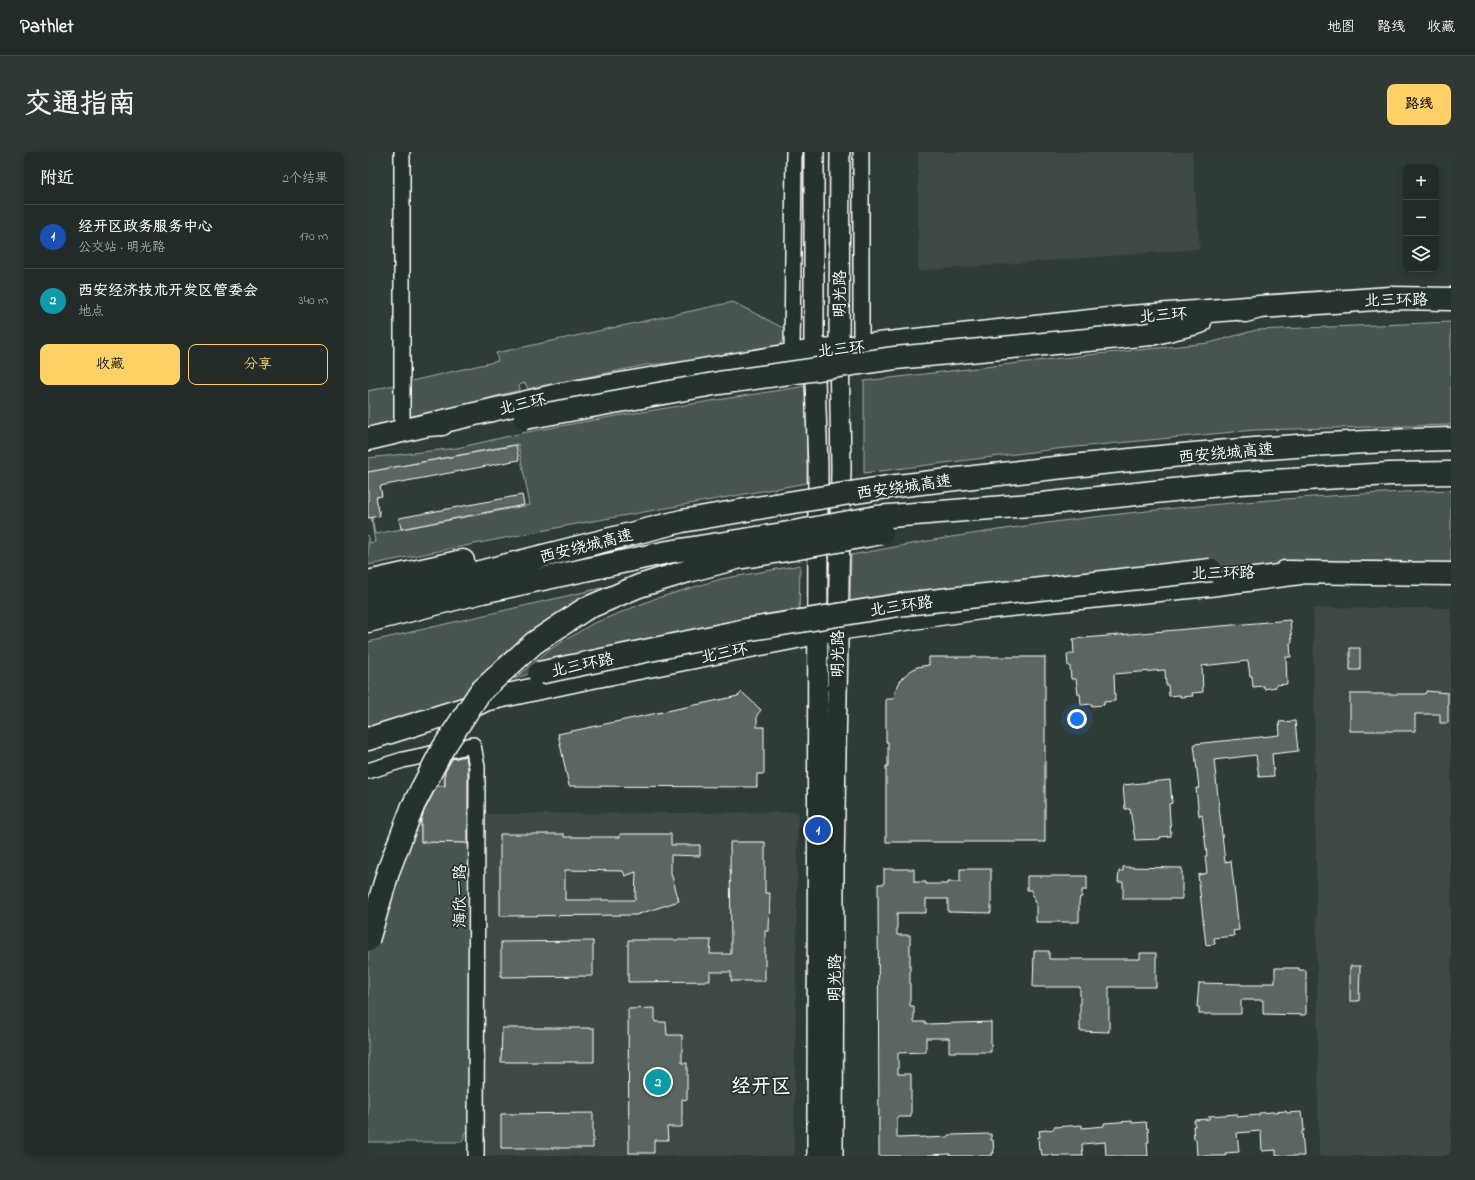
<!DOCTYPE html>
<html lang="zh">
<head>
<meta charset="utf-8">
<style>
  body { margin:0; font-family:"Indie Flower","LXGW WenKai TC",sans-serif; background:#2f3834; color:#f1f3f6 }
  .controls { position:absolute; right:12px; top:12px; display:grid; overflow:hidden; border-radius:8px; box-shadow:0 2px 10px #0003 }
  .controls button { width:36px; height:36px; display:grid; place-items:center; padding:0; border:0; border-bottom:1px solid #404845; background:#232c28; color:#f1f3f6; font:20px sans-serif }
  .you { position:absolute; left:709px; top:567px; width:14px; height:14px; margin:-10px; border:3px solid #fff; border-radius:50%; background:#1a73e8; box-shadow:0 0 0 6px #1a73e833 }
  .badge { display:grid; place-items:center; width:26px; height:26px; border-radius:50%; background:#ffd166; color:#fff; font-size:13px; font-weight:700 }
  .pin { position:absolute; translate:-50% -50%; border:2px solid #fff; box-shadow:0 1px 4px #0006 }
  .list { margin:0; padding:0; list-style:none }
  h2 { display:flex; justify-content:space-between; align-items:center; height:52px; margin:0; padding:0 16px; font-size:17px }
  h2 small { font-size:13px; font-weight:400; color:#a3a7a8 }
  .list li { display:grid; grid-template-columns:26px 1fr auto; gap:12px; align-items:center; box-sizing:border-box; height:64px; padding:0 16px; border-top:1px solid #404845 }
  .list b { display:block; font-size:15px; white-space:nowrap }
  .list p { margin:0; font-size:13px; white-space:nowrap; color:#a3a7a8 }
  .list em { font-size:13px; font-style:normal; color:#a3a7a8 }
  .actions { display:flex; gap:8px; padding:12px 16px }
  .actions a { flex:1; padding:9px 0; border:1px solid #ffd166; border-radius:8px; text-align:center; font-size:14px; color:#ffd166 }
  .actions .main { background:#ffd166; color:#111 }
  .icon { flex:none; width:22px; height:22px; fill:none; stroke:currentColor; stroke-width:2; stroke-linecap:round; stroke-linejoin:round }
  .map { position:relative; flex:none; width:1083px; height:1004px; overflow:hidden; border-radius:8px }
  header { display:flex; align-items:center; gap:24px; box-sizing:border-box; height:56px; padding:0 20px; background:#232c28; border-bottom:1px solid #404845 }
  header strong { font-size:19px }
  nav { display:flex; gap:22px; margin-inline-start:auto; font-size:14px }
  .intro { display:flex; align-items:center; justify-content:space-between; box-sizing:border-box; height:96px; padding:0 24px }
  h1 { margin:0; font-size:28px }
  .button { padding:10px 18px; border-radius:8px; background:#ffd166; color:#111; font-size:14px; font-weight:700 }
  main { display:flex; gap:24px; padding:0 24px }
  aside { flex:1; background:#232c28; border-radius:8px; box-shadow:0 2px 10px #0003 }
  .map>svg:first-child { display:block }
  .built { fill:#3c4842 }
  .green { fill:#4a544f; stroke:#a4aaa7 }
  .building { fill:#5b6661; stroke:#fff; fill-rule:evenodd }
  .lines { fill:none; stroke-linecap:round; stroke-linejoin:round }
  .minor-casing { stroke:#fff; stroke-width:18 }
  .major-casing { stroke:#fff; stroke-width:22 }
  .highway-casing { stroke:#fff; stroke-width:25 }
  .minor { stroke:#26332d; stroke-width:15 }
  .major { stroke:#26332d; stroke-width:19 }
  .highway { stroke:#26332d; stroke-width:22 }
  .highway-bridge-casing { stroke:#fff; stroke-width:25; stroke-linecap:butt }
  .highway-bridge { stroke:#26332d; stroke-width:22 }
  .labels { text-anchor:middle; stroke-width:3.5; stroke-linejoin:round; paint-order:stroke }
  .street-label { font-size:16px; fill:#fff; stroke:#26332d }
  .district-label { font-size:20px; font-weight:bold; fill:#fff; stroke:#26332d }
</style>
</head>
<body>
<header>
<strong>Pathlet</strong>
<nav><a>地图</a><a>路线</a><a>收藏</a></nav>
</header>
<div class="intro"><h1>交通指南</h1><a class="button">路线</a></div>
<main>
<aside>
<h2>附近<small>2个结果</small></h2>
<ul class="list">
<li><span class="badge" style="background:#1a4fb4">1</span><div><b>经开区政务服务中心</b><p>公交站 · 明光路</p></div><em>170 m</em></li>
<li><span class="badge" style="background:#0f9aa8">2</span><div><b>西安经济技术开发区管委会</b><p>地点</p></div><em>340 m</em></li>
</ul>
<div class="actions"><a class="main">收藏</a><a>分享</a></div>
</aside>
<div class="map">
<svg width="1083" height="1004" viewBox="0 0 1083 1004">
  <rect width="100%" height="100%" fill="#2f3b35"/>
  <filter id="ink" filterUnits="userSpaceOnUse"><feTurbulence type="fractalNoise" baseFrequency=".025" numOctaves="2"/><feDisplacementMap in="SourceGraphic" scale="8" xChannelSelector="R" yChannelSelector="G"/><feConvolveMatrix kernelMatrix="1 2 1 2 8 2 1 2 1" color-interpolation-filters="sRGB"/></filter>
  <g filter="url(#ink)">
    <path class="built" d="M550,0H824L832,97L550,119Z
      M945,456H1083V1004H951Z
      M430,660L426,1004H117V662Z"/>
    <path class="green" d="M365,150L421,179L413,192L404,197L318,210L278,213L160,237L157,231L151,233L152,238L121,246L38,274L0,283V239L130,209L128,201Z
      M1083,170V273L886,278L688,297L496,321V229L729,202L841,191L888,178Z
      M438,234L439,331L203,373L0,413V383L2,391L7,390L3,366H4L7,382L162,353L150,292L0,320V306L89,296L159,280L248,264Z
      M1083,338V418L861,416L760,424L482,460L483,403C528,395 572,386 617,380C771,356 927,344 1083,338Z
      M432,413L431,466L171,518L146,527L181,498L224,472L286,447L353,427Z
      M276,426L94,555L0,582V490Z
      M100,597L99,662L53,661V690L99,691V693H102L106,980L96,981V987L94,990H0V793L53,654L63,655V634L76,602L77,652H88V599Z"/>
    <path class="building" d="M148,293L151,308L12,334L14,344L8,345L12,364L0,366V320Z
      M154,343L156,353L33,377L31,366Z
      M922,468L924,491H922L923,505H918L919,532L908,533V535L896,537V534L885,535L884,524H882L880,509L834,514L835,540L824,541L825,544L812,545V543L801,544L800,533H798L797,518L746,522L747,549L736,550V553L724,554V552L713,553L712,542H710L708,527H703L702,514H700L699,502H706L705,487Z
      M982,496H992V518H982Z
      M561,505H677V690H518V614H520V590H518V547H526L527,539L534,526L541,520L549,515L561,513Z
      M1058,539L1080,541V571H1072V562H1047V579H982V542H1055L1058,541Z
      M374,540L393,558L389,563V575H396V622H389V635L201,634L190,582L370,544Z
      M927,569L930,599L904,602L906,624L891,625L888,603L846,608L857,710L863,709L871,778L865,779L866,784L846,786L847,792L838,793L830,723L839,721L837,704H839L834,663L831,664L828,636H831L826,592L912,583L911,570Z
      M98,604L100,616V691L53,690V668L56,659L69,634H77V620L84,607Z
      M802,628L804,651L801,652L803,684L792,685V687L767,688L762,657H757L755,633Z
      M132,682H196V685H252V682H303V693H332V704L303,703V721L311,749L268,763L132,764ZM197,718L255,719L257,724L268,720L267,748H197Z
      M362,690H397V741H402L401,779H397V829H363V820H342V829L260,830V788H343L342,802H363Z
      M755,715L814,716V747H755V730H750L751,719H755Z
      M516,717H546V730H558V732H580V730H592V717H623V761L580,760V747H558V761H529V783H542V854H546V870H558V872L623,870V900H581V886H558V900L530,901V922H543V965H529V986L558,985V986L580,985V983L623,982V988H625L626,1001H624V1004H582V1002L560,1003V1004H511L510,732H516Z
      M659,724H719V738H714V745H712L711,750V770H668V750H666V744H664V738H659Z
      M225,789V824L133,825V790Z
      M666,799H681V807H772V801H788V835H741V880L712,879V835H665Z
      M982,814H992L991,849H982Z
      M907,816H931V818H938V863L895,862V848H873V862H831V855H829L831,831L873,832V833H895V831H907Z
      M287,856V870H298L299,883H314V911H319V948L314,947V975H299L300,988H286V1001H261L260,857Z
      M134,876H226V910H133Z
      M918,959L919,961L933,960L934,966H935L936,979H934L936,1004H908V998L894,999L893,979L869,981L871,1000L857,1001L858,1004H829L828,987H826L825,974H827L826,968L841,967V964L869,962V965L891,963V961Z
      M225,961V996H133V962Z
      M764,969V971L778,970L779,977L780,976L781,990H779L780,1004H738L737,990L714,992L715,1004H685V1003H674L673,998H671L670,985H672L671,979L686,977V975L714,973V976L736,974V971Z"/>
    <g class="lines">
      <defs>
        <path id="minor" d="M493,0V194
          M424,203L426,0
          M34,278V0
          M0,619L35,608L105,593L109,615L108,1004"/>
        <path id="major" d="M446,0V199L450,315L449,1004
          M465,1004L466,715L473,316L471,196L472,0"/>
        <path id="highway" d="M877,159L892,155L1022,146L1083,147
          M783,182L832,170
          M59,273L194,242L446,199L750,166L892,155
          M0,287L59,273L74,272
          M520,335C707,313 894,291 1083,287
          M509,365L674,352L871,331L1022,322L1083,321
          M917,420L1083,422
          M0,430L95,409
          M0,448L314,369L407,353
          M217,457L271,434L320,419L369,406L425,397
          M0,469L114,440L300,400L415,382
          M116,548L214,527L469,477L613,456L841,433L932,421
          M0,587L105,554L115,549"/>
      </defs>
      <use href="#minor" class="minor-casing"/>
      <use href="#major" class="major-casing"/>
      <use href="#highway" class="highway-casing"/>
      <use href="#minor" class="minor"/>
      <use href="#major" class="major"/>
      <use href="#highway" class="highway"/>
      <defs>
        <path id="highway-bridge" d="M157,266L351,231L527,206L783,182
          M407,353L520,335
          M415,382L509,365
          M425,397L514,381
          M171,521L383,477L537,452L843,418
          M0,788L21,717L45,654L74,598L112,540L166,491L217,457"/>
      </defs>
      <use href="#highway-bridge" class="highway-bridge-casing"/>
      <use href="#highway-bridge" class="highway-bridge"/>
    </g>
  </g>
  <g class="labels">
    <g class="street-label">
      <text transform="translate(471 142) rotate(-90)" y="6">明光路</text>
      <text transform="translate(1028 147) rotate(-1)" y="6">北三环路</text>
      <text transform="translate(795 162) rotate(-4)" y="6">北三环</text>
      <text transform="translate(473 196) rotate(-6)" y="6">北三环</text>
      <text transform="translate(154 251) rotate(-13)" y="6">北三环</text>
      <text transform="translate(858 300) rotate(-5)" y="6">西安绕城高速</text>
      <text transform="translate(536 334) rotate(-8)" y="6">西安绕城高速</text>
      <text transform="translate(218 393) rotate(-14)" y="6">西安绕城高速</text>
      <text transform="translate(855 420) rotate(-1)" y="6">北三环路</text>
      <text transform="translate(533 453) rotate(-8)" y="6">北三环路</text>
      <text transform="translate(356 500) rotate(-11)" y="6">北三环</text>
      <text transform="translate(469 502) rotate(-90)" y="6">明光路</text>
      <text transform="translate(214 512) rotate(-12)" y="6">北三环路</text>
      <text transform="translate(91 744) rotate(-90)" y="6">海欣一路</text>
      <text transform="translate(466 826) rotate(-90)" y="6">明光路</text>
    </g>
    <g class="district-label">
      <text x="393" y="940">经开区</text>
    </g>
  </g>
</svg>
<div class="controls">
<button>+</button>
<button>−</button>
<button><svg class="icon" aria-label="layers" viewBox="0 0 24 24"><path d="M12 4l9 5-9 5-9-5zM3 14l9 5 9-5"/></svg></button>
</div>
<div class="you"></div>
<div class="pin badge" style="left:450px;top:678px;background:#1a4fb4">1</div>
<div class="pin badge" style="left:290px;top:930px;background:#0f9aa8">2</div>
</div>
</main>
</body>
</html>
